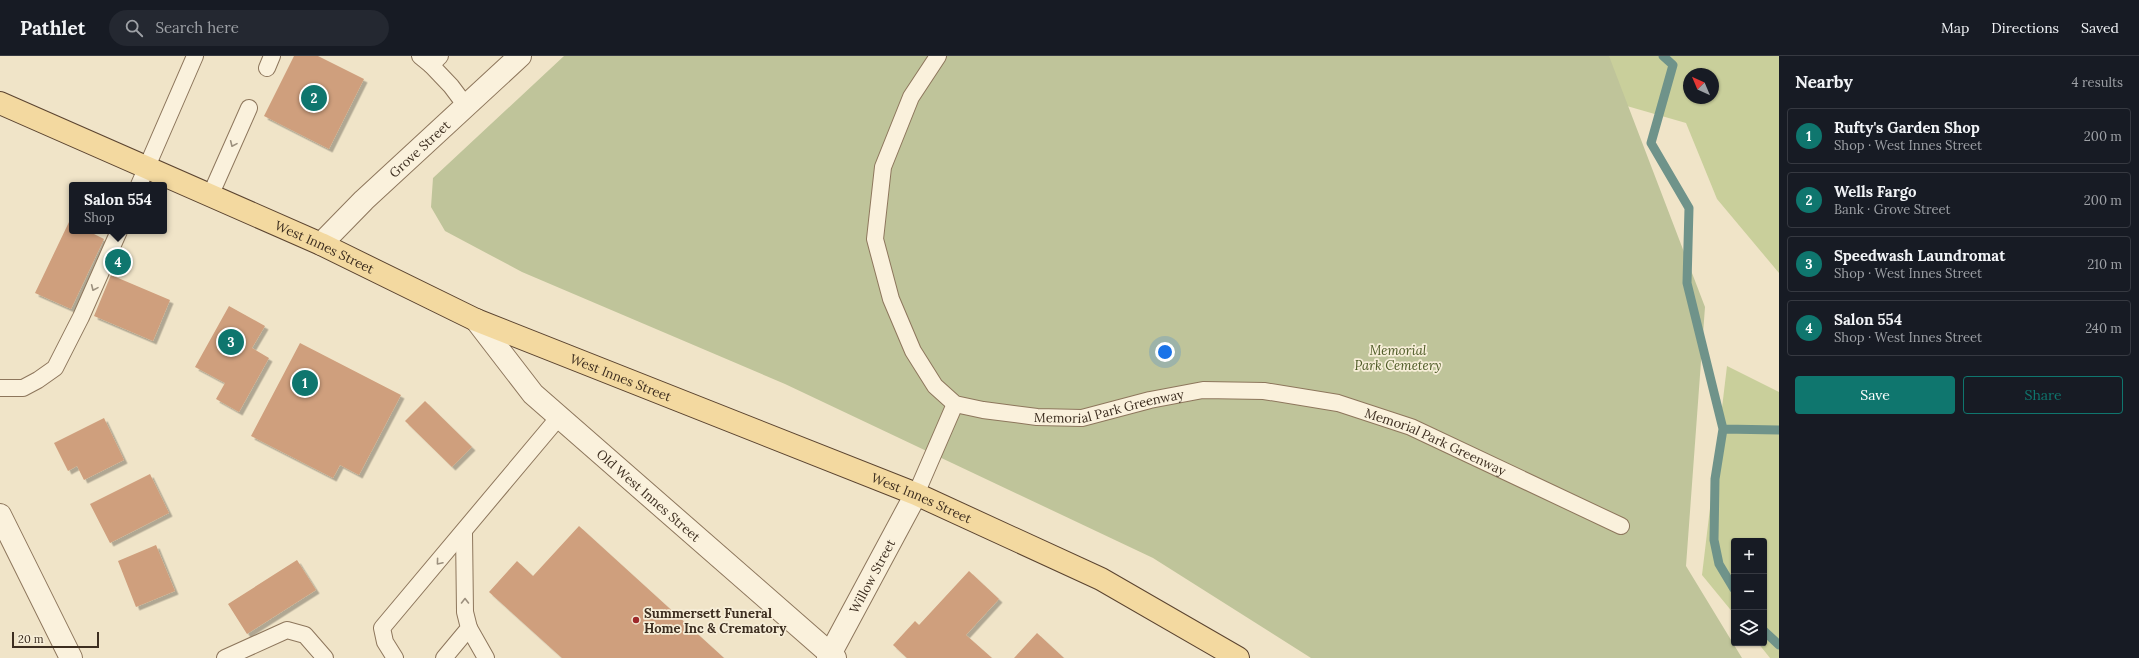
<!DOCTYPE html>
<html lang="en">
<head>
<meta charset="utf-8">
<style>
  body { margin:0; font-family:Lora,serif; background:#242831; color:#f1f3f6 }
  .controls { position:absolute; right:12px; bottom:12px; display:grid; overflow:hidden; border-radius:4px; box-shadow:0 1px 3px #0004 }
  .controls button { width:36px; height:36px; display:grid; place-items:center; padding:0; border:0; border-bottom:1px solid #363941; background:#171b24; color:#f1f3f6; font:20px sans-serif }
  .compass { position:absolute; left:1683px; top:12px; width:36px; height:36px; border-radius:50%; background:#171b24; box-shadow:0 1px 3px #0004; rotate:316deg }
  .scale { position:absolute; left:12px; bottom:10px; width:87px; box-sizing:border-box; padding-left:4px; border:2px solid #3d2e20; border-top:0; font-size:11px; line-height:14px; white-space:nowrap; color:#3d2e20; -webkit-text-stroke:3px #f7eed8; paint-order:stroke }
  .you { position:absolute; left:1165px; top:296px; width:14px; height:14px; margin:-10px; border:3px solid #fff; border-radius:50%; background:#1a73e8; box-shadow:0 0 0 6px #1a73e833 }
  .badge { display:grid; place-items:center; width:26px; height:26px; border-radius:50%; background:#0f766e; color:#fff; font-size:13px; font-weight:700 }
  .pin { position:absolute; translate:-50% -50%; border:2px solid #fff; box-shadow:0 1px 4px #0006 }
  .popup { position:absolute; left:69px; top:126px; width:98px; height:52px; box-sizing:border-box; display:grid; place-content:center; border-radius:4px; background:#171b24; filter:drop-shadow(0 1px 3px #0005); font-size:13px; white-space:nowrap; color:#9ea1a6 }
  .popup b { font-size:15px; color:#f1f3f6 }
  .popup::after { content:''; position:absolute; left:50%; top:100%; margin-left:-8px; border:8px solid transparent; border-top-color:#171b24 }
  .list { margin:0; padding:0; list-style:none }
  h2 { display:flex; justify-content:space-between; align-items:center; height:52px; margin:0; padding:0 16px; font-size:17px }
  h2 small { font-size:13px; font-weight:400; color:#9ea1a6 }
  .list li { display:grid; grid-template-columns:26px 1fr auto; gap:12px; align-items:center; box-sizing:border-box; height:56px; margin:0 8px 8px; padding:0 8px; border:1px solid #363941; border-radius:4px }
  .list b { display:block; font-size:15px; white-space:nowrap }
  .list p { margin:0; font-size:13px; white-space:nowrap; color:#9ea1a6 }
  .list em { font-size:13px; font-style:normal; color:#9ea1a6 }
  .actions { display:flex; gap:8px; padding:12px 16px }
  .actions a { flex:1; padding:9px 0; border:1px solid #0f766e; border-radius:4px; text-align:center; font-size:14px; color:#0f766e }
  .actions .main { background:#0f766e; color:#fff }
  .icon { flex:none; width:22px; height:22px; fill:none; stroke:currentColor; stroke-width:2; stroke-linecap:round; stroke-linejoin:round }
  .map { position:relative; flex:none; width:1779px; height:602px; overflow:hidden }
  header { display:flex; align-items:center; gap:24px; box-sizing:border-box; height:56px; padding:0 20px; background:#171b24; border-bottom:1px solid #363941 }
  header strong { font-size:19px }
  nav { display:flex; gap:22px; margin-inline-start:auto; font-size:14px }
  .search { width:280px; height:36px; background:#242831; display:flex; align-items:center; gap:10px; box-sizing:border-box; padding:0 14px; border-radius:22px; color:#9ea1a6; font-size:15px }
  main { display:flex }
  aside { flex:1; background:#171b24 }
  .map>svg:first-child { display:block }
  .green { fill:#c9cf9b; fill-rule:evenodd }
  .cemetery { fill:#bfc49a }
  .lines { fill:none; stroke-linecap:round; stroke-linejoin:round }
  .stream { stroke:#6f938a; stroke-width:9 }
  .building { fill:#cf9f7d; filter:url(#shadow) }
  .lane-casing { stroke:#8d765c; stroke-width:18 }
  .street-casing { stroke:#8d765c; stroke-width:24 }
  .primary-casing { stroke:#5b4430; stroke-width:24 }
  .lane { stroke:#faf1dc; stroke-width:16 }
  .street { stroke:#faf1dc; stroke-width:22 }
  .primary { stroke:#f3d9a0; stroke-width:22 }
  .oneway { stroke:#9c907e }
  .poi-dot { fill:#9e2a2b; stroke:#f7eed8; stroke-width:1.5 }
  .labels { text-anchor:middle; stroke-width:3.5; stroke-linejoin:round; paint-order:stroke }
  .street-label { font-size:13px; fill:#3d2e20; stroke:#f7eed8 }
  .park-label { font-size:13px; font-style:italic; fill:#4d5a26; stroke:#f7eed8 }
  .poi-label { font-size:13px; font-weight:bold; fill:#3d2e20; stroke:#f7eed8; text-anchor:start }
</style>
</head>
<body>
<header>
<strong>Pathlet</strong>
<div class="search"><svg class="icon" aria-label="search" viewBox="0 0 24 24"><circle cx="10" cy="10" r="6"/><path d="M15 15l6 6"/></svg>Search here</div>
<nav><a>Map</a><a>Directions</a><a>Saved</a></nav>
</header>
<main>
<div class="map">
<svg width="1779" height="602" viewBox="0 0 1779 602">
  <defs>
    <filter id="shadow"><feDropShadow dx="3.5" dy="3.5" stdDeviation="0" flood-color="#0004"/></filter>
  </defs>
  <rect width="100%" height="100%" fill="#f0e4c8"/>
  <path class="green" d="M1596,0H1779V217L1717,143L1686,67L1599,42ZM1689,18H1713V42H1689Z
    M1727,310L1779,336V602H1770L1758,587H1764V485H1734V558L1702,519Z"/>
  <path class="cemetery" d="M564,0H1609L1705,251L1686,510L1742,602H1311L1153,502L785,328L522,216L445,175L431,151L433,122Z"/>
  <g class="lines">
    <path class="stream" d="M1663,0L1673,9L1651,87L1689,152L1687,227L1723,373L1715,423L1714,484L1719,508L1734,533
      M1723,373L1779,374
      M1764,575L1779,589"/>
  </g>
  <path class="building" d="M294,0H318L364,23L329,93L264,60Z
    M69,166L72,168V175H88L104,183L71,253L35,237Z
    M111,219L170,244L153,285L94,260Z
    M229,250L265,270L252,292L269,302L239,356L216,343L225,327L195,311Z
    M300,287L401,339L359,419L340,409L333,422L251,380Z
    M425,345L472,391L452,411L405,365Z
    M104,362L124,404L84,424L77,410L68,415L54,387Z
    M150,418L169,457L110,487L90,448Z
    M579,470L724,602H562L489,536L517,505L533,520Z
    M156,489L175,535L136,551L118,505Z
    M297,504L316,534L247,578L228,548Z
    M969,515L999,543L966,579L992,602H907L893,589L915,565L919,569Z
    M1037,577L1064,602H1014Z"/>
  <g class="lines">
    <defs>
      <g id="lane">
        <path d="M420,0L431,9"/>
        <path d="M440,0L431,9L451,30L466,50"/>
        <path id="s1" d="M938,0L911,41L883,111L875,183L891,243L913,295L935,330L955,348L983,354L1037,361L1082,362L1150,344L1203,334L1264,335L1338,347L1411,371L1621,470"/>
        <path d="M267,12L272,0"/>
        <path d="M139,129L195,0"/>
        <path d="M210,140L249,52"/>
        <path d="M0,332H23L38,324L55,312L81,261L119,175"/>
        <path d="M916,438L955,348"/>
        <path d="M469,572L486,602"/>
        <path d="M225,602L287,574L305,579L325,602"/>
        <path d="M395,602L385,586L382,572L559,361"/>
        <path d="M444,602L469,572L465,556L464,476"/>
      </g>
      <g id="street">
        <path id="s2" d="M321,188L364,144L520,0"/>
        <path id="s3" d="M476,264L533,338L835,602"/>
        <path d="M0,459L71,602"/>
        <path id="s4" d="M828,602L916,438"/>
      </g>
      <g id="primary">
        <path id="s5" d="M0,47L321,188L476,264L916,438L1101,523L1238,602"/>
      </g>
    </defs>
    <use href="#lane" class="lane-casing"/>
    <use href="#street" class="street-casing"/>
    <use href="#primary" class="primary-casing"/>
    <use href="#lane" class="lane"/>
    <use href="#street" class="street"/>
    <use href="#primary" class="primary"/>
  </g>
  <defs><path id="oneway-chevron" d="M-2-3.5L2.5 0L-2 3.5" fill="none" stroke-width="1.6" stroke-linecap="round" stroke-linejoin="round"/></defs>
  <g class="oneway">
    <use href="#oneway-chevron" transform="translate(233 88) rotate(114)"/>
    <use href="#oneway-chevron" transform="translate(94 232) rotate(114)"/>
    <use href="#oneway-chevron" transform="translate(439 506) rotate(130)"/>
    <use href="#oneway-chevron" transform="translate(465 545) rotate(-90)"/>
  </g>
  <circle class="poi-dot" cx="636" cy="564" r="4"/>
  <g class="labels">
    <g class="street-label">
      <text dy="5" stroke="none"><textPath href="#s2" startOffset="137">Grove Street</textPath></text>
      <text dy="5" stroke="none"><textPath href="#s5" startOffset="355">West Innes Street</textPath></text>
      <text dy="5" stroke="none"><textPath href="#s5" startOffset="679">West Innes Street</textPath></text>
      <text dy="5" stroke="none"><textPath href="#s1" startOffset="540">Memorial Park Greenway</textPath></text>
      <text dy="5" stroke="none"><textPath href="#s1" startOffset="877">Memorial Park Greenway</textPath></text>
      <text dy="5" stroke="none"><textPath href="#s3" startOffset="247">Old West Innes Street</textPath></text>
      <text dy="5" stroke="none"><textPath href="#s5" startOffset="1003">West Innes Street</textPath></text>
      <text dy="5" stroke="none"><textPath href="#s4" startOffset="93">Willow Street</textPath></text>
    </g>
    <g class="park-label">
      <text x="1398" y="299">Memorial<tspan x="1398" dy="15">Park Cemetery</tspan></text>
    </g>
    <g class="poi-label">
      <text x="644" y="562">Summersett Funeral<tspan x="644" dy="15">Home Inc &amp; Crematory</tspan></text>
    </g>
  </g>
</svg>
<div class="controls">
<button>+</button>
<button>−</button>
<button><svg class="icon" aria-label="layers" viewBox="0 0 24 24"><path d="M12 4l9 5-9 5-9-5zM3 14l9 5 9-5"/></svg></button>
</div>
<svg class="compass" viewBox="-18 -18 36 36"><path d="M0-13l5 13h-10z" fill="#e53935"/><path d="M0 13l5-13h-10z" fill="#9ea1a6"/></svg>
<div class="scale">20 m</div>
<div class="you"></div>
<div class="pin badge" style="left:305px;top:327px">1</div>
<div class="pin badge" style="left:314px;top:42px">2</div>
<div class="pin badge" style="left:231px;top:286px">3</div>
<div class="pin badge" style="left:118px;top:206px">4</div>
<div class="popup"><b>Salon 554</b>Shop</div>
</div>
<aside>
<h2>Nearby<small>4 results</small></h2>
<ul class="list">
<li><span class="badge">1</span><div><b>Rufty's Garden Shop</b><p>Shop · West Innes Street</p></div><em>200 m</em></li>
<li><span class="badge">2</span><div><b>Wells Fargo</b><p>Bank · Grove Street</p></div><em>200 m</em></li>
<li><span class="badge">3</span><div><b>Speedwash Laundromat</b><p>Shop · West Innes Street</p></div><em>210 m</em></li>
<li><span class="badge">4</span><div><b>Salon 554</b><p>Shop · West Innes Street</p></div><em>240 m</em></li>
</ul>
<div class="actions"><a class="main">Save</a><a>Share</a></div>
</aside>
</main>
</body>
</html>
